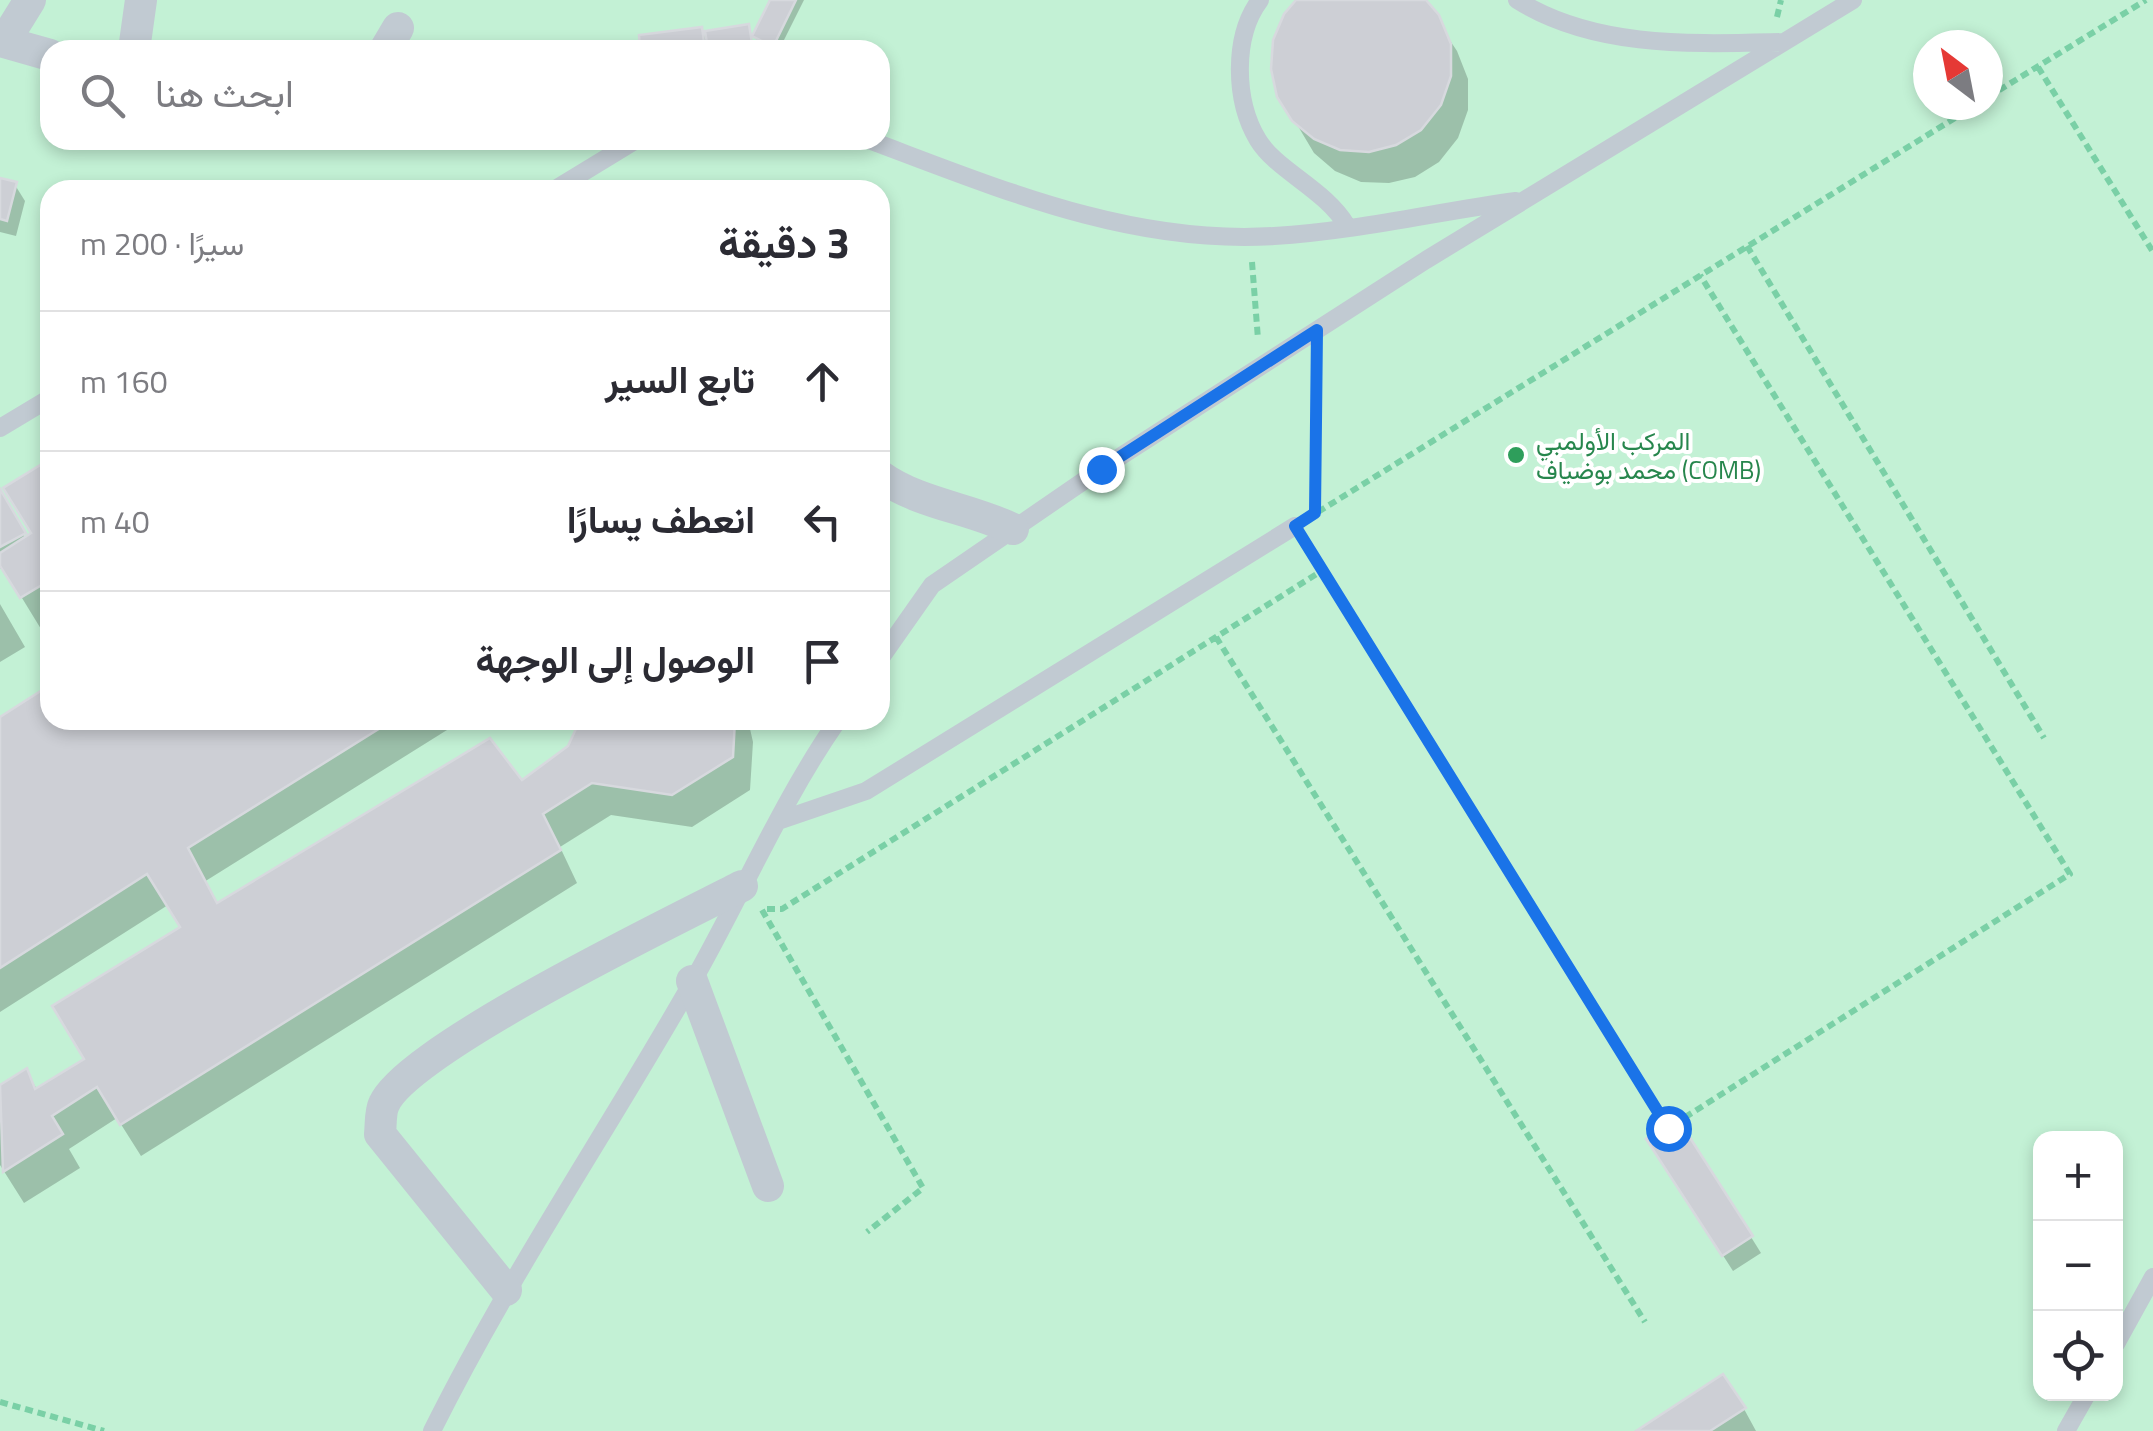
<!DOCTYPE html>
<html lang="ar">
<head>
<meta charset="utf-8">
<style>
  body { margin:0; font-family:"Titillium Web",Vazirmatn,sans-serif; background:#f7f7f7; color:#2b2b33; direction:rtl }
  .controls { position:absolute; right:30px; bottom:30px; display:grid; overflow:hidden; border-radius:20px; box-shadow:0 5px 15px #0003 }
  .controls button { width:90px; height:90px; display:grid; place-items:center; padding:0; border:0; border-bottom:2px solid #e1e1e2; background:#fff; color:#2b2b33; font:50px sans-serif }
  .compass { position:absolute; left:1913px; top:30px; width:90px; height:90px; border-radius:50%; background:#fff; box-shadow:0 5px 15px #0003; rotate:328deg }
  .stop { position:absolute; width:30px; height:30px; margin:-22px; border:8px solid #1a73e8; border-radius:50%; background:#fff }
  .stop.end { background:#1a73e8; border-color:#fff; box-shadow:0 2px 10px #0008 }
  .list { margin:0; padding:0; list-style:none }
  h2 { display:flex; justify-content:space-between; align-items:center; height:130px; margin:0; padding:0 40px; font-size:42px }
  h2 small { font-size:32px; font-weight:400; color:#7c7c81 }
  .list li { display:grid; grid-template-columns:65px 1fr auto; gap:30px; align-items:center; box-sizing:border-box; height:140px; padding:0 40px; border-top:2px solid #e1e1e2 }
  .list b { display:block; font-size:38px; white-space:nowrap }
  .list em { font-size:32px; font-style:normal; color:#7c7c81 }
  .icon { flex:none; width:55px; height:55px; fill:none; stroke:currentColor; stroke-width:2; stroke-linecap:round; stroke-linejoin:round }
  .map { position:relative; flex:none; width:2153px; height:1431px; overflow:hidden; direction:ltr }
  .search { position:absolute; background:#fff; box-shadow:0 5px 15px #0003; left:40px; top:40px; width:850px; height:110px; display:flex; align-items:center; gap:25px; box-sizing:border-box; padding:0 35px; border-radius:30px; color:#7c7c81; font-size:38px }
  .panel { position:absolute; background:#fff; box-shadow:0 5px 15px #0003; left:40px; top:180px; width:850px; height:550px; border-radius:30px; direction:rtl }
  .map>svg:first-child { display:block }
  .green { fill:#c3f1d5; fill-rule:evenodd }
  .shadow { fill:#0003 }
  .building { fill:#cdcfd5; stroke:#d7d9de; stroke-width:2.5 }
  .lines { fill:none; stroke-linecap:round; stroke-linejoin:round }
  .path { stroke:#7ad0a6; stroke-width:6; stroke-dasharray:8 5; stroke-linecap:butt }
  .service { stroke:#c1cad2; stroke-width:18 }
  .minor { stroke:#c1cad2; stroke-width:32 }
  .route { stroke:#1a73e8; stroke-width:12 }
  .leisure-dot { fill:#2e9e5b; stroke:#fff; stroke-width:4 }
  .labels { text-anchor:middle; stroke-width:8; stroke-linejoin:round; paint-order:stroke }
  .leisure-label { font-size:25px; fill:#27864d; stroke:#fff; text-anchor:start }
</style>
</head>
<body>
<div class="map">
<svg width="2153" height="1431" viewBox="0 0 2153 1431">
  <rect width="100%" height="100%" fill="#f5f3f3"/>
  <path class="green" d="M0,0H2153V1431H0ZM1928,45H1988V105H1928ZM50,50H880V140H50ZM50,190H880V720H50ZM2040,1138H2116V1394H2040Z"/>
  <path class="shadow" d="M773,0H804L779,50L759,44L755,36Z
    M1299,0H1423L1457,51L1468,79V110L1458,138L1439,162L1415,177L1389,183L1361,182L1335,171L1314,153L1280,96Z
    M748,27L755,50H643L701,30L710,46Z
    M0,181L15,185L25,201L16,236L0,232Z
    M50,462V624L41,629L3,567L0,569V494L26,539L33,535Z
    M0,604L25,647L0,662Z
    M50,688V720H463L204,882L217,906L521,784L571,747L582,720H748L753,742L750,790L692,827L611,815L560,847L577,883L141,1156L117,1118L69,1149L80,1168L24,1203L0,1165V1088L26,1071L38,1091L87,1060L182,928L168,905L0,1012V719Z
    M1659,1156L1751,1237L1761,1253L1733,1271Z
    M1744,1409L1756,1431H1641Z"/>
  <path class="building" d="M770,0H796L773,47L752,36Z
    M1296,0H1426L1439,15L1451,44V76L1441,105L1421,130L1396,145L1369,152L1340,150L1314,139L1292,121L1277,97L1271,69L1273,40L1284,14Z
    M749,24L753,50H708L705,31Z
    M702,27L705,50H640L639,35Z
    M0,178L17,182L7,221L0,219Z
    M50,459V580L20,598L0,566V553L31,533L3,488Z
    M0,489L26,533L0,547Z
    M50,685V720H393L188,848L217,903L490,738L522,780L568,746L580,720H735L733,757L672,795L592,783L543,814L561,850L120,1125L97,1087L52,1116L63,1134L3,1172L0,1085L27,1068L35,1089L84,1059L52,1006L180,927L147,874L0,968V717Z
    M1678,1119L1753,1236L1722,1256L1646,1139Z
    M1723,1374L1746,1408L1710,1431H1636Z"/>
  <g class="lines">
    <path class="path" d="M1777,17L1781,0
      M2038,67L2153,252
      M1988,97L2146,0
      M1747,246L2044,738
      M1252,262L1258,339
      M1315,509L1316,362
      M1318,512L1976,105
      M1309,548L1668,1128L2070,874L1700,275
      M1216,637L1645,1322
      M767,909H782L1323,570
      M762,910L923,1188L867,1232
      M0,1402L104,1431"/>
    <path class="service" d="M1260,0C1233,36 1234,100 1258,140C1277,171 1325,189 1347,226
      M1517,0C1595,49 1694,44 1784,42
      M869,140C1000,189 1131,245 1274,236C1356,231 1436,212 1516,201
      M554,190L636,140
      M0,428L50,398
      M880,659L932,585L1101,469L1426,260L1853,0
      M778,821L866,791L1295,526
      M2116,1344L2153,1277
      M432,1431C511,1272 611,1126 698,972C745,888 783,799 838,720
      M2066,1431L2087,1394"/>
    <path class="minor" d="M0,41L50,55
      M4,42L30,0
      M134,50L141,0
      M385,50L398,28
      M880,476C919,504 970,508 1013,529
      M692,981L768,1186
      M506,1290L380,1134C381,1126 380,1112 384,1104C408,1049 678,919 742,886"/>
  </g>
  <g class="lines">
    <path class="route" d="M1101,469L1317,330L1315,513L1295,526L1668,1128"/>
  </g>
  <circle class="leisure-dot" cx="1516" cy="455" r="10"/>
  <g class="labels">
    <g class="leisure-label">
      <text x="1536" y="450">المركب الأولمبي<tspan x="1536" dy="29">محمد بوضياف (COMB)</tspan></text>
    </g>
  </g>
</svg>
<div class="controls">
<button>+</button>
<button>−</button>
<button><svg class="icon" aria-label="locate" viewBox="0 0 24 24"><circle cx="12" cy="12" r="6"/><path d="M12 2v4M12 18v4M2 12h4M18 12h4"/></svg></button>
</div>
<svg class="compass" viewBox="-18 -18 36 36"><path d="M0-13l5 13h-10z" fill="#e53935"/><path d="M0 13l5-13h-10z" fill="#7c7c81"/></svg>
<div class="stop" style="left:1668px;top:1128px"></div>
<div class="stop end" style="left:1101px;top:469px"></div>
<div class="search"><svg class="icon" aria-label="search" viewBox="0 0 24 24"><circle cx="10" cy="10" r="6"/><path d="M15 15l6 6"/></svg>ابحث هنا</div>
<section class="panel">
<h2>3 دقيقة<small>سيرًا · 200 m</small></h2>
<ul class="list">
<li><svg class="icon" aria-label="ahead" viewBox="0 0 24 24"><path d="M12 20V5M6 11l6-6 6 6"/></svg><div><b>تابع السير</b></div><em>160 m</em></li>
<li><svg class="icon" aria-label="left" viewBox="0 0 24 24"><path d="M17 20v-9H6M10 6l-5 5 5 5"/></svg><div><b>انعطف يسارًا</b></div><em>40 m</em></li>
<li><svg class="icon" aria-label="arrive" viewBox="0 0 24 24"><path d="M6 21V4h12l-3 4 3 4H6"/></svg><div><b>الوصول إلى الوجهة</b></div></li>
</ul>
</section>
</div>
</body>
</html>
